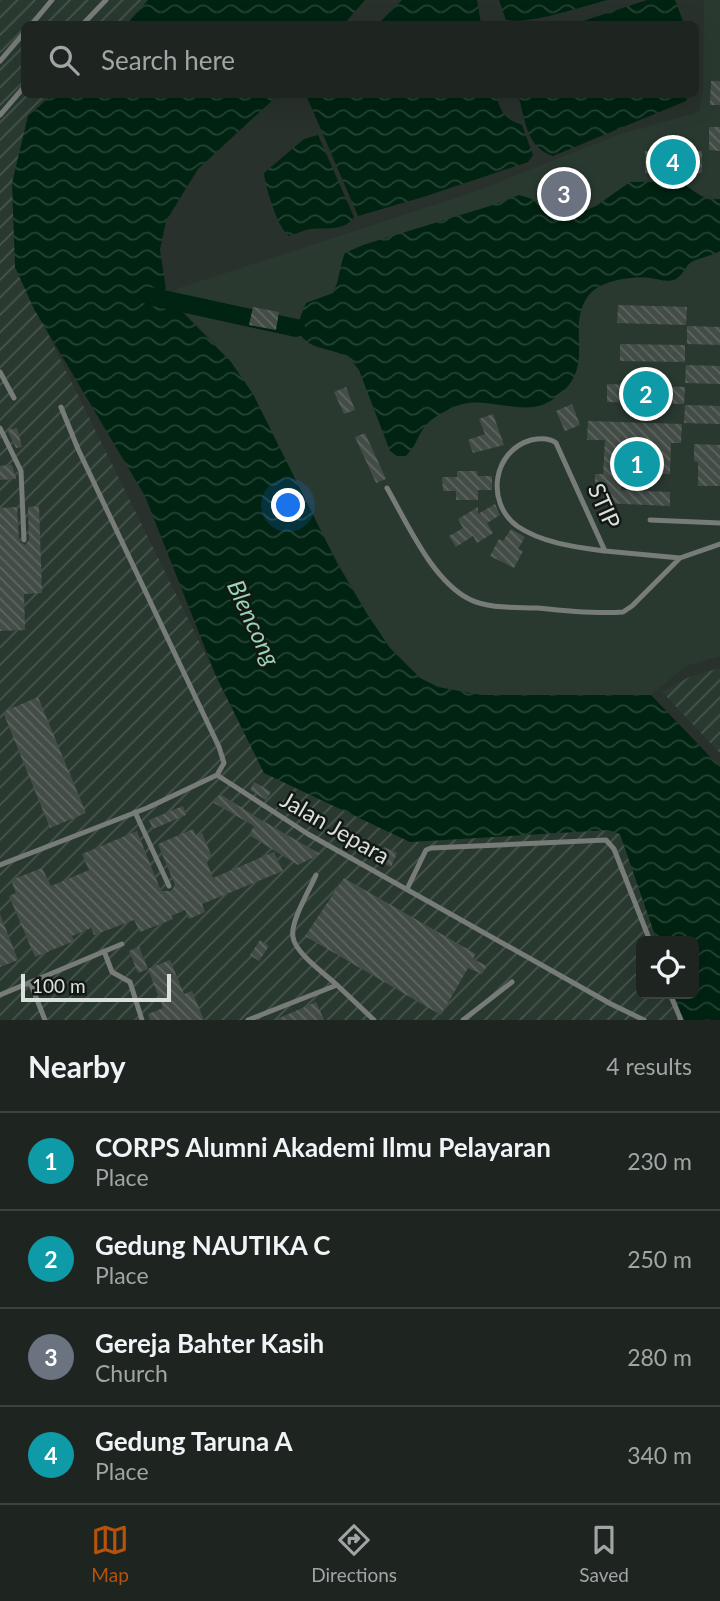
<!DOCTYPE html>
<html lang="en">
<head>
<meta charset="utf-8">
<style>
  body { margin:0; font-family:Lato,sans-serif; background:#262d2a; color:#f1f3f6 }
  .controls { position:absolute; right:21px; bottom:21px; display:grid; overflow:hidden; border-radius:10px; box-shadow:0 7px 28px #0002 }
  .controls button { width:63px; height:63px; display:grid; place-items:center; padding:0; border:0; border-bottom:2px solid #3c423f; background:#1e2521; color:#f1f3f6; font:35px sans-serif }
  .scale { position:absolute; left:21px; bottom:18px; width:150px; box-sizing:border-box; padding-left:7px; border:4px solid #dae0dc; border-top:0; font-size:19px; line-height:24px; white-space:nowrap; color:#dae0dc; -webkit-text-stroke:5px #141815; paint-order:stroke }
  .you { position:absolute; left:289px; top:506px; width:24px; height:24px; margin:-18px; border:5px solid #fff; border-radius:50%; background:#1a73e8; box-shadow:0 0 0 10px #1a73e833 }
  .badge { display:grid; place-items:center; width:46px; height:46px; border-radius:50%; background:#b45309; color:#fff; font-size:23px; font-weight:700 }
  .pin { position:absolute; translate:-50% -50%; border:4px solid #fff; box-shadow:0 2px 7px #0006 }
  .list { margin:0; padding:0; list-style:none }
  h2 { display:flex; justify-content:space-between; align-items:center; height:91px; margin:0; padding:0 28px; font-size:30px }
  h2 small { font-size:23px; font-weight:400; color:#a1a5a5 }
  .list li { display:grid; grid-template-columns:46px 1fr auto; gap:21px; align-items:center; box-sizing:border-box; height:98px; padding:0 28px; border-top:2px solid #3c423f }
  .list b { display:block; font-size:26px; white-space:nowrap }
  .list p { margin:0; font-size:23px; white-space:nowrap; color:#a1a5a5 }
  .list em { font-size:23px; font-style:normal; color:#a1a5a5 }
  .icon { flex:none; width:38px; height:38px; fill:none; stroke:currentColor; stroke-width:2; stroke-linecap:round; stroke-linejoin:round }
  .map { position:relative; flex:none; width:720px; height:1020px; overflow:hidden }
  .search { position:absolute; background:#1e2521; box-shadow:0 7px 28px #0002; left:21px; right:21px; top:21px; height:77px; display:flex; align-items:center; gap:18px; box-sizing:border-box; padding:0 24px; border-radius:10px; color:#a1a5a5; font-size:26px }
  .sheet { height:483px; background:#1e2521 }
  nav { display:flex; justify-content:space-around; align-items:center; box-sizing:border-box; height:98px; border-top:2px solid #3c423f; background:#1e2521; font-size:19px; color:#a1a5a5 }
  nav a { display:grid; justify-items:center; gap:4px }
  nav .on { color:#b45309 }
  .map>svg:first-child { display:block }
  .built { fill:#293930 }
  .industrial { fill:url(#industrial-furrows) }
  .water { fill:url(#water-waves) }
  .lines { fill:none; stroke-linecap:round; stroke-linejoin:round }
  .river { stroke:#002312; stroke-width:18 }
  .building { fill:url(#building-back-hatch) }
  .lane { stroke:#777c79; stroke-width:5 }
  .labels { text-anchor:middle; stroke-width:5; stroke-linejoin:round; paint-order:stroke }
  .street-label { font-size:23px; fill:#dae0dc; stroke:#141815 }
  .water-label { font-size:24px; font-style:italic; fill:#96d5b1; stroke:#141815 }
</style>
</head>
<body>
<div class="map">
<svg width="720" height="1020" viewBox="0 0 720 1020">
  <defs>
    <pattern id="industrial-furrows" width="10" height="10" patternUnits="userSpaceOnUse" patternTransform="scale(1.75)"><rect width="10" height="10" fill="#293930"/><path d="M-1 1l2-2M0 10L10 0M9 11l2-2" fill="none" stroke="#47554d"/></pattern>
    <pattern id="water-waves" width="16" height="10" patternUnits="userSpaceOnUse" patternTransform="scale(1.75)"><rect width="16" height="10" fill="#002312"/><path d="M0 5q4-4 8 0t8 0" fill="none" stroke="#254334"/></pattern>
    <pattern id="building-back-hatch" width="6" height="6" patternUnits="userSpaceOnUse" patternTransform="scale(1.75)"><rect width="6" height="6" fill="#434c46"/><path d="M-1 5l2 2M0 0l6 6M5-1l2 2" fill="none" stroke="#5e6660"/></pattern>
  </defs>
  <rect width="100%" height="100%" fill="#28312c"/>
  <path class="built" d="M704,0H720V656L686,666L651,695H481L438,687L420,678L409,668L390,648L367,614L213,341L167,296L179,288L468,194L620,134L699,112L703,93Z"/>
  <path class="industrial" d="M0,0H148L127,24H24V94L52,95L28,116L15,267L264,773L410,842L608,830L620,834L657,941H641V994H674L683,1020H0Z
    M720,668V753L662,692L689,677Z"/>
  <path class="water" d="M148,0H365L344,24H127Z
    M402,0H477L481,24H378Z
    M499,0H608C582,6 530,25 506,20Z
    M647,0H675L684,24H574Z
    M52,95H278L198,169L166,221L160,250L167,296L231,362L253,394L337,563L367,614L390,648L420,678L438,687L481,695H651L720,767V1020H683L674,994H694V941H657L620,834L608,830L410,842L264,773L216,676L145,496L34,309L15,267L12,183L28,116Z
    M310,95H496C501,112 504,119 522,125L533,155L528,162L423,197L358,216L307,97Z
    M518,95V94L688,95L686,101L553,156C525,147 526,119 518,95Z
    M318,135L354,217C344,232 326,227 311,229C303,230 296,234 289,236C278,229 265,186 264,173L304,139Z
    M681,181C693,191 704,201 720,199V251C711,257 699,257 690,263C685,267 682,276 676,279C668,283 658,279 650,278C632,276 601,280 589,295C563,328 601,369 552,400C524,418 493,397 463,404C454,406 441,413 434,418C418,429 419,443 406,456H397L390,451L359,370C340,340 312,359 296,328L306,303L333,293C340,280 339,267 345,253L363,245L490,206L519,195L532,199L554,221L569,218L596,206L630,182Z"/>
  <g class="lines">
    <path class="river" d="M149,296L296,328"/>
  </g>
  <path class="building" d="M711,81H720V105H710Z
    M709,127H720V151L709,150Z
    M645,151H702V173H645Z
    M570,173L586,190L558,216L542,199Z
    M618,305L687,307L686,325L617,323Z
    M253,307L279,312L276,330L249,325Z
    M687,326L720,327V345L687,344Z
    M620,344L685,345V362L620,361Z
    M686,365L720,366V384L685,383Z
    M607,384L685,387L684,404L607,402Z
    M346,387L355,410L344,414L334,392Z
    M572,404L580,425L565,431L556,411Z
    M685,405L720,406V424L684,423Z
    M493,414L504,445L473,453L468,440L485,434L479,419Z
    M588,421L682,424L681,443H671L670,474L621,472V490L670,492V506L603,503L604,488L595,487V474H603L605,440H587Z
    M17,428L22,447L16,448L7,430Z
    M365,433L386,479L376,483L355,437Z
    M694,444L720,445V486H698V462L694,461Z
    M12,465L16,479L0,480V466Z
    M457,471H477L478,476H492V490H478V500H456V491H443L442,477H457Z
    M495,504L500,515L487,523L493,533L477,543L473,536L456,547L449,536L463,528L458,519L478,507V514Z
    M39,506L42,593L24,594L25,630L0,631V508L17,507L19,541L25,545L29,540L28,507Z
    M511,529L525,537L518,549L523,551L514,568L490,556L499,539L503,541Z
    M38,697L86,813L50,828L3,712Z
    M254,782L271,792L266,800L250,790Z
    M220,794L258,818L320,854L298,865L249,835L254,826L214,803Z
    M183,806L186,815L153,829L149,820Z
    M193,829L196,836L202,833L212,857L206,860L213,878L274,852L283,871L202,904L205,912L189,919L185,910L171,916L173,919L140,932L134,920L94,935L91,928L72,936L74,941L35,957L9,896L16,893L11,880L42,868L51,886L89,870L82,854L137,831L161,891H171L175,885L158,844Z
    M384,847L397,853L391,867L378,861Z
    M344,878L476,954L473,959L487,966L482,974L468,968L441,1015L305,936Z
    M0,914L18,960L0,967Z
    M260,940L269,946L259,961L250,955Z
    M139,947L148,969L138,973L129,951Z
    M170,960L184,994L192,991L204,1020H150L148,1014L163,1008L148,969Z
    M316,1002L324,1020H275Z"/>
  <g class="lines">
    <path class="lane" d="M32,24L52,0
      M83,24L106,0
      M0,61L24,33
      M0,115L24,87
      M0,372L14,398
      M61,407L78,449L219,747L224,763L217,775
      M0,428L21,471L24,540
      M387,488C407,523 432,580 469,599C488,609 516,607 538,608C565,611 595,614 623,612L632,606L680,558
      M650,520L720,523
      M605,551C575,547 542,543 517,526C485,502 493,451 531,440C540,438 549,437 556,443L605,551L680,558L720,544
      M135,812L169,886
      M0,865L147,808L217,775L308,834L611,1004L644,1020
      M316,875C310,889 290,922 293,937C295,953 325,974 337,985
      M407,889L426,850L431,848L606,840L614,849L650,941
      M104,951L112,972L130,982L142,1020
      M30,982L45,1020
      M670,994L681,1020
      M0,995L122,944
      M248,1020L337,985L374,1020
      M463,1020L512,982"/>
  </g>
  <g class="labels">
    <g class="street-label">
      <text transform="translate(604 506) rotate(66)" y="8">STIP</text>
      <text transform="translate(335 828) rotate(30)" y="8">Jalan Jepara</text>
    </g>
    <g class="water-label">
      <text transform="translate(253 623) rotate(65)" y="8">Blencong</text>
    </g>
  </g>
</svg>
<div class="controls">
<button><svg class="icon" aria-label="locate" viewBox="0 0 24 24"><circle cx="12" cy="12" r="6"/><path d="M12 2v4M12 18v4M2 12h4M18 12h4"/></svg></button>
</div>
<div class="scale">100 m</div>
<div class="you"></div>
<div class="pin badge" style="left:637px;top:464px;background:#0f9aa8">1</div>
<div class="pin badge" style="left:646px;top:394px;background:#0f9aa8">2</div>
<div class="pin badge" style="left:564px;top:194px;background:#6b7280">3</div>
<div class="pin badge" style="left:673px;top:162px;background:#0f9aa8">4</div>
<div class="search"><svg class="icon" aria-label="search" viewBox="0 0 24 24"><circle cx="10" cy="10" r="6"/><path d="M15 15l6 6"/></svg>Search here</div>
</div>
<section class="sheet">
<h2>Nearby<small>4 results</small></h2>
<ul class="list">
<li><span class="badge" style="background:#0f9aa8">1</span><div><b>CORPS Alumni Akademi Ilmu Pelayaran</b><p>Place</p></div><em>230 m</em></li>
<li><span class="badge" style="background:#0f9aa8">2</span><div><b>Gedung NAUTIKA C</b><p>Place</p></div><em>250 m</em></li>
<li><span class="badge" style="background:#6b7280">3</span><div><b>Gereja Bahter Kasih</b><p>Church</p></div><em>280 m</em></li>
<li><span class="badge" style="background:#0f9aa8">4</span><div><b>Gedung Taruna A</b><p>Place</p></div><em>340 m</em></li>
</ul>
</section>
<nav>
<a class="on"><svg class="icon" aria-label="map" viewBox="0 0 24 24"><path d="M3 6l6-2 6 2 6-2v14l-6 2-6-2-6 2zM9 4v14M15 6v14"/></svg>Map</a>
<a><svg class="icon" aria-label="directions" viewBox="0 0 24 24"><path d="M12 3l9 9-9 9-9-9zM9 14v-3h6M13 9l2 2-2 2"/></svg>Directions</a>
<a><svg class="icon" aria-label="saved" viewBox="0 0 24 24"><path d="M7 4h10v16l-5-4-5 4z"/></svg>Saved</a>
</nav>
</body>
</html>
